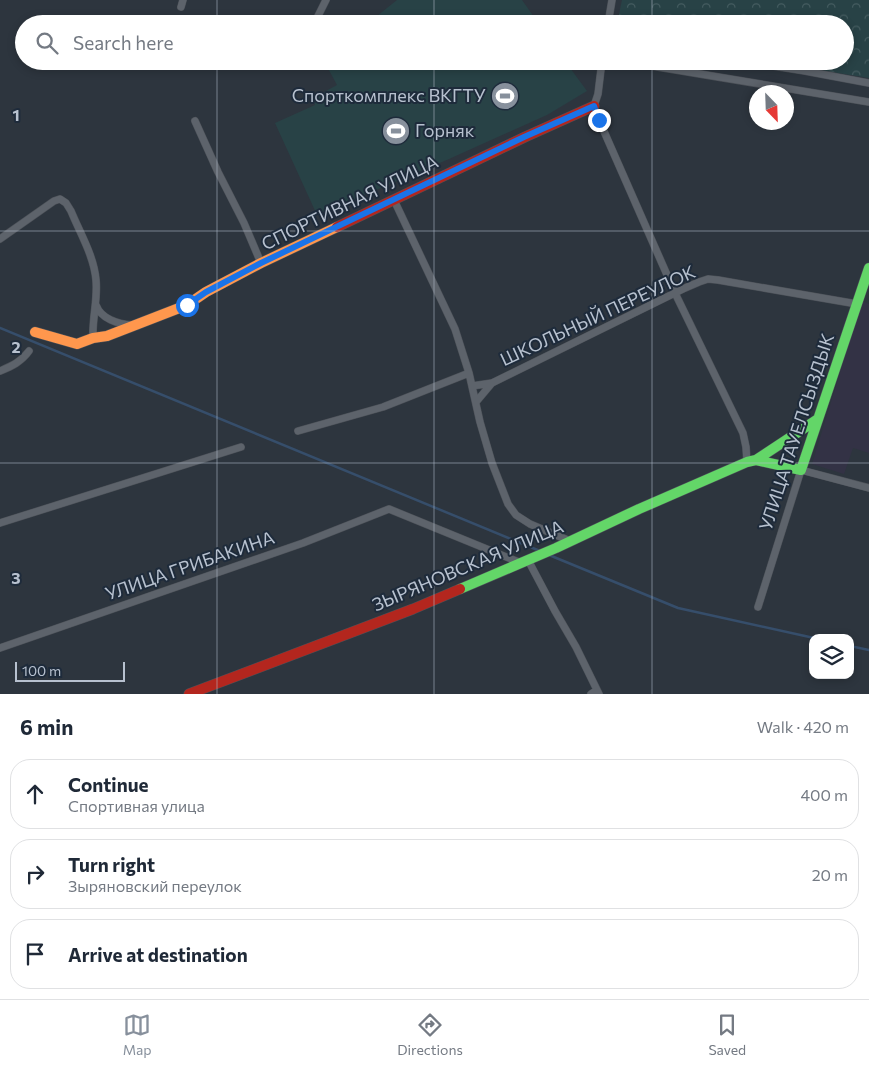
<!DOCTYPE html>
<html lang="en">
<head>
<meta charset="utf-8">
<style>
  body { margin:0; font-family:Commissioner,sans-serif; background:#f6f6f7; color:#1f2937 }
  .controls { position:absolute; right:15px; bottom:15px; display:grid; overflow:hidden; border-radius:10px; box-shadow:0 2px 8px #0003 }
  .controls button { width:45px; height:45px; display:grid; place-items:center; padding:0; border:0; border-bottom:1px solid #e0e1e3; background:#fff; color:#1f2937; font:25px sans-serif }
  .compass { position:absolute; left:749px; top:85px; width:45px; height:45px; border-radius:50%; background:#fff; box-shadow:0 2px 8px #0003; rotate:157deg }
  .scale { position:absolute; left:15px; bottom:12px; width:110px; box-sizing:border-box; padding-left:5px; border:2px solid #b7c1cf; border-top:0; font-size:14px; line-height:18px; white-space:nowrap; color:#b7c1cf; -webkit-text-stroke:4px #1e2b3b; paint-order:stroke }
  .stop { position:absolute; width:15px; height:15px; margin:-11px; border:4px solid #1a73e8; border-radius:50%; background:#fff }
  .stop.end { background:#1a73e8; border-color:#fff; box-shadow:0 1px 5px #0008 }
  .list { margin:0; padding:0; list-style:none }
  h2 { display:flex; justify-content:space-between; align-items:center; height:65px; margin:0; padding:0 20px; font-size:21px }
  h2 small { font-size:16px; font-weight:400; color:#747a83 }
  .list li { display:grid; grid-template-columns:32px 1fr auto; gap:15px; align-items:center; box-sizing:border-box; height:70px; margin:0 10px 10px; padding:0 10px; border:1px solid #e0e1e3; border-radius:20px }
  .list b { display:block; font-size:19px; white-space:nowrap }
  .list p { margin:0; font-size:16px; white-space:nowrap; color:#747a83 }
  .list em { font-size:16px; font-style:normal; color:#747a83 }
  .icon { flex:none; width:28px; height:28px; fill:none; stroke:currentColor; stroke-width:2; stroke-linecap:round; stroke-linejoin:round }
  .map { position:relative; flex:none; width:869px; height:694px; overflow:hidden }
  .search { position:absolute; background:#fff; box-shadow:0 2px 8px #0003; left:15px; right:15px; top:15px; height:55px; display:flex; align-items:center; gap:12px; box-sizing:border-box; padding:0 18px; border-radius:28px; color:#747a83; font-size:19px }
  .sheet { height:305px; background:#fff }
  nav { display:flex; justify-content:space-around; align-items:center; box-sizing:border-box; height:70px; border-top:1px solid #e0e1e3; background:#fff; font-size:14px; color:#747a83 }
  nav a { display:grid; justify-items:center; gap:2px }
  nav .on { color:#87909c }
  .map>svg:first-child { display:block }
  .medical { fill:#333245 }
  .grass { fill:#284246 }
  .forest { fill:url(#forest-crowns) }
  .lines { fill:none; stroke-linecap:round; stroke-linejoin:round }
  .stream { stroke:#364e6b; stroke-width:2.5 }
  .street-casing { stroke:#4c5158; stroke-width:8 }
  .fast-casing { stroke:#4c5158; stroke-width:11 }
  .slow-casing { stroke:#4c5158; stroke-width:11 }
  .jam-casing { stroke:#4c5158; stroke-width:11 }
  .street { stroke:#5d636b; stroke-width:7 }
  .fast { stroke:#63d668; stroke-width:10 }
  .slow { stroke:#ff974d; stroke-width:10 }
  .jam { stroke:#b3261e; stroke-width:10 }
  .route { stroke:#1a73e8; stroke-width:6 }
  .grid { fill:none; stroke:#b7c1cf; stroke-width:1; stroke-opacity:0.55 }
  .labels { text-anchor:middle; stroke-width:4; stroke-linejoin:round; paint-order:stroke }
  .poi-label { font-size:18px; fill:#b7c1cf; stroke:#1e2b3b; text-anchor:end }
  .street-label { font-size:18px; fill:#b7c1cf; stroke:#1e2b3b }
  .grid-label { font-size:16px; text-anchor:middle; font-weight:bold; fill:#b7c1cf; stroke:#1e2b3b; stroke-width:4; stroke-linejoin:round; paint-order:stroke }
</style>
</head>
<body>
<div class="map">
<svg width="869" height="694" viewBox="0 0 869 694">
  <defs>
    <pattern id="forest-crowns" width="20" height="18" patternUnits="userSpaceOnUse" patternTransform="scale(1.25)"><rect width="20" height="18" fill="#284246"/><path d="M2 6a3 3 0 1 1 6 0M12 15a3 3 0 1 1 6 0" fill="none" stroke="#455c60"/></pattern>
  </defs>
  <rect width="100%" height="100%" fill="#2d353e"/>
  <path class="medical" d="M862,301L869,304V453L853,448L844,474L812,464Z"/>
  <path class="grass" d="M397,0H522L539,24H367Z
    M324,61H565L587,91L547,115L449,159L317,215L275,123L315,105L313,98L337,85Z"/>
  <path class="forest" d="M622,0H869V78L764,61H845V24H617Z"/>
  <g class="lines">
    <path class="stream" d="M0,328L540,551
      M549,555L678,608L814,638
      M850,646L869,650"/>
    <defs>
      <path id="street" d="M181,7L183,0
        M314,24L326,0
        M608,24L612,0
        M602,61L598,94L594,106L599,120L675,293L743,433L746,447L747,462
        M622,61L869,102
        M742,61L805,71L869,83
        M195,121L218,172L244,223L261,263
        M394,200L455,329L469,373L480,422L492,463L508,504L516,515L530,524L570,541
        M0,239L54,201L60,199L66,203L71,211C80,233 94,256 96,280C98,299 92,319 93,338
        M96,305C101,319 118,324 132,325
        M0,371C12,366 21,362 29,351
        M472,386L492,383L685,288L699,282L708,279L718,280L857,304
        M476,402L492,383
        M298,431L383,407L469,373
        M0,523L241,447
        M528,560L555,611L576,647L599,694
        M758,607L801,470L869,488
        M0,648L303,543L389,509L521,563
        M591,694L597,690"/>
      <path id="fast" d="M756,460L801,470L869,268
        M460,589L556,548L639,509L747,462L756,460L818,419"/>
      <path id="slow" d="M35,332L77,344L93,338L107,336L187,305L206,292L261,263L337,227"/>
      <path id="jam" d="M337,227L525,137L594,106
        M189,694L413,609L460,589"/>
    </defs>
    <use href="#street" class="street-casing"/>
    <use href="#fast" class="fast-casing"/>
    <use href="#slow" class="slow-casing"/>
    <use href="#jam" class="jam-casing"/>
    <use href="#street" class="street"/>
    <use href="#fast" class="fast"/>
    <use href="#slow" class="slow"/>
    <use href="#jam" class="jam"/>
  </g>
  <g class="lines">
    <path class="route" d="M187,305L206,292L261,263L524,137L594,106L599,120"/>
  </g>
  <path class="grid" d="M217,0V24M434,0V24M652,0V24M217,61V694M434,61V694M652,61V694M0,231H869M0,463H869"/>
  <defs>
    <symbol id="stadium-disc" viewBox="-11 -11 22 22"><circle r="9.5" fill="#87909c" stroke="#1e2b3b"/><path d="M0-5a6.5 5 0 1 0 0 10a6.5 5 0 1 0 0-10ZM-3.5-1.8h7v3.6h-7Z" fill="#fff"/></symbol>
  </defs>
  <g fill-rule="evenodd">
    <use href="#stadium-disc" x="489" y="80" width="32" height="32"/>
    <use href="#stadium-disc" x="380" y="115" width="32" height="32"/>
  </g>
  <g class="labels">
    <g class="poi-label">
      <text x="486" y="102">Спорткомплекс ВКГТУ</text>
      <text x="415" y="137" text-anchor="start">Горняк</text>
    </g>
    <g class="street-label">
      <text transform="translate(350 203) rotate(-26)" y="6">СПОРТИВНАЯ УЛИЦА</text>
      <text transform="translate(598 316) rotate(-25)" y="6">ШКОЛЬНЫЙ ПЕРЕУЛОК</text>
      <text transform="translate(797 432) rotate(-72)" y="6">УЛИЦА ТАУЕЛСЫЗДЫК</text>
      <text transform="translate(190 566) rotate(-19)" y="6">УЛИЦА ГРИБАКИНА</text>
      <text transform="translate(468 566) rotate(-23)" y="6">ЗЫРЯНОВСКАЯ УЛИЦА</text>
    </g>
  </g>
  <g class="grid-label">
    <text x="16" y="121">1</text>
    <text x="16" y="353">2</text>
    <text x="16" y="584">3</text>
  </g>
</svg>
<div class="controls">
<button><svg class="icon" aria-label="layers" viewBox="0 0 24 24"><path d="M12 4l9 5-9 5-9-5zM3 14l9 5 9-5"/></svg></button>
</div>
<svg class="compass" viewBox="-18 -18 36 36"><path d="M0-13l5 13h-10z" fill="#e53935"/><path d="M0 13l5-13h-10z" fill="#747a83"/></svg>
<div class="scale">100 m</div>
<div class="stop" style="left:187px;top:305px"></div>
<div class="stop end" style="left:599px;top:120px"></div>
<div class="search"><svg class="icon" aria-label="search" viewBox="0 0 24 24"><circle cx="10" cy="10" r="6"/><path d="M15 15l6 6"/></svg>Search here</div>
</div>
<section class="sheet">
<h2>6 min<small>Walk · 420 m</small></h2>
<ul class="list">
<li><svg class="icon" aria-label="ahead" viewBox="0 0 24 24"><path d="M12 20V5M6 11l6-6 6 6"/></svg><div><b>Continue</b><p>Спортивная улица</p></div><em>400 m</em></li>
<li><svg class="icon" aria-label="right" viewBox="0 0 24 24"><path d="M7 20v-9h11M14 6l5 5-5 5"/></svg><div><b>Turn right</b><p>Зыряновский переулок</p></div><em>20 m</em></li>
<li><svg class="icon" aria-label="arrive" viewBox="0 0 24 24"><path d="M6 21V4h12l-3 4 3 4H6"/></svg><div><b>Arrive at destination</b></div></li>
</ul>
</section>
<nav>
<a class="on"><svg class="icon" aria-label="map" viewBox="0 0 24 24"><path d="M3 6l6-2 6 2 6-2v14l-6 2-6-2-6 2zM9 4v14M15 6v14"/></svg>Map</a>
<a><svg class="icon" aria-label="directions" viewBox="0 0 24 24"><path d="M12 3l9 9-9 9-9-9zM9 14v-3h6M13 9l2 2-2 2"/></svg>Directions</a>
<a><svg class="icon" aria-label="saved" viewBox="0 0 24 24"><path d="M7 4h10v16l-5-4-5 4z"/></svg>Saved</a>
</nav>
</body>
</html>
